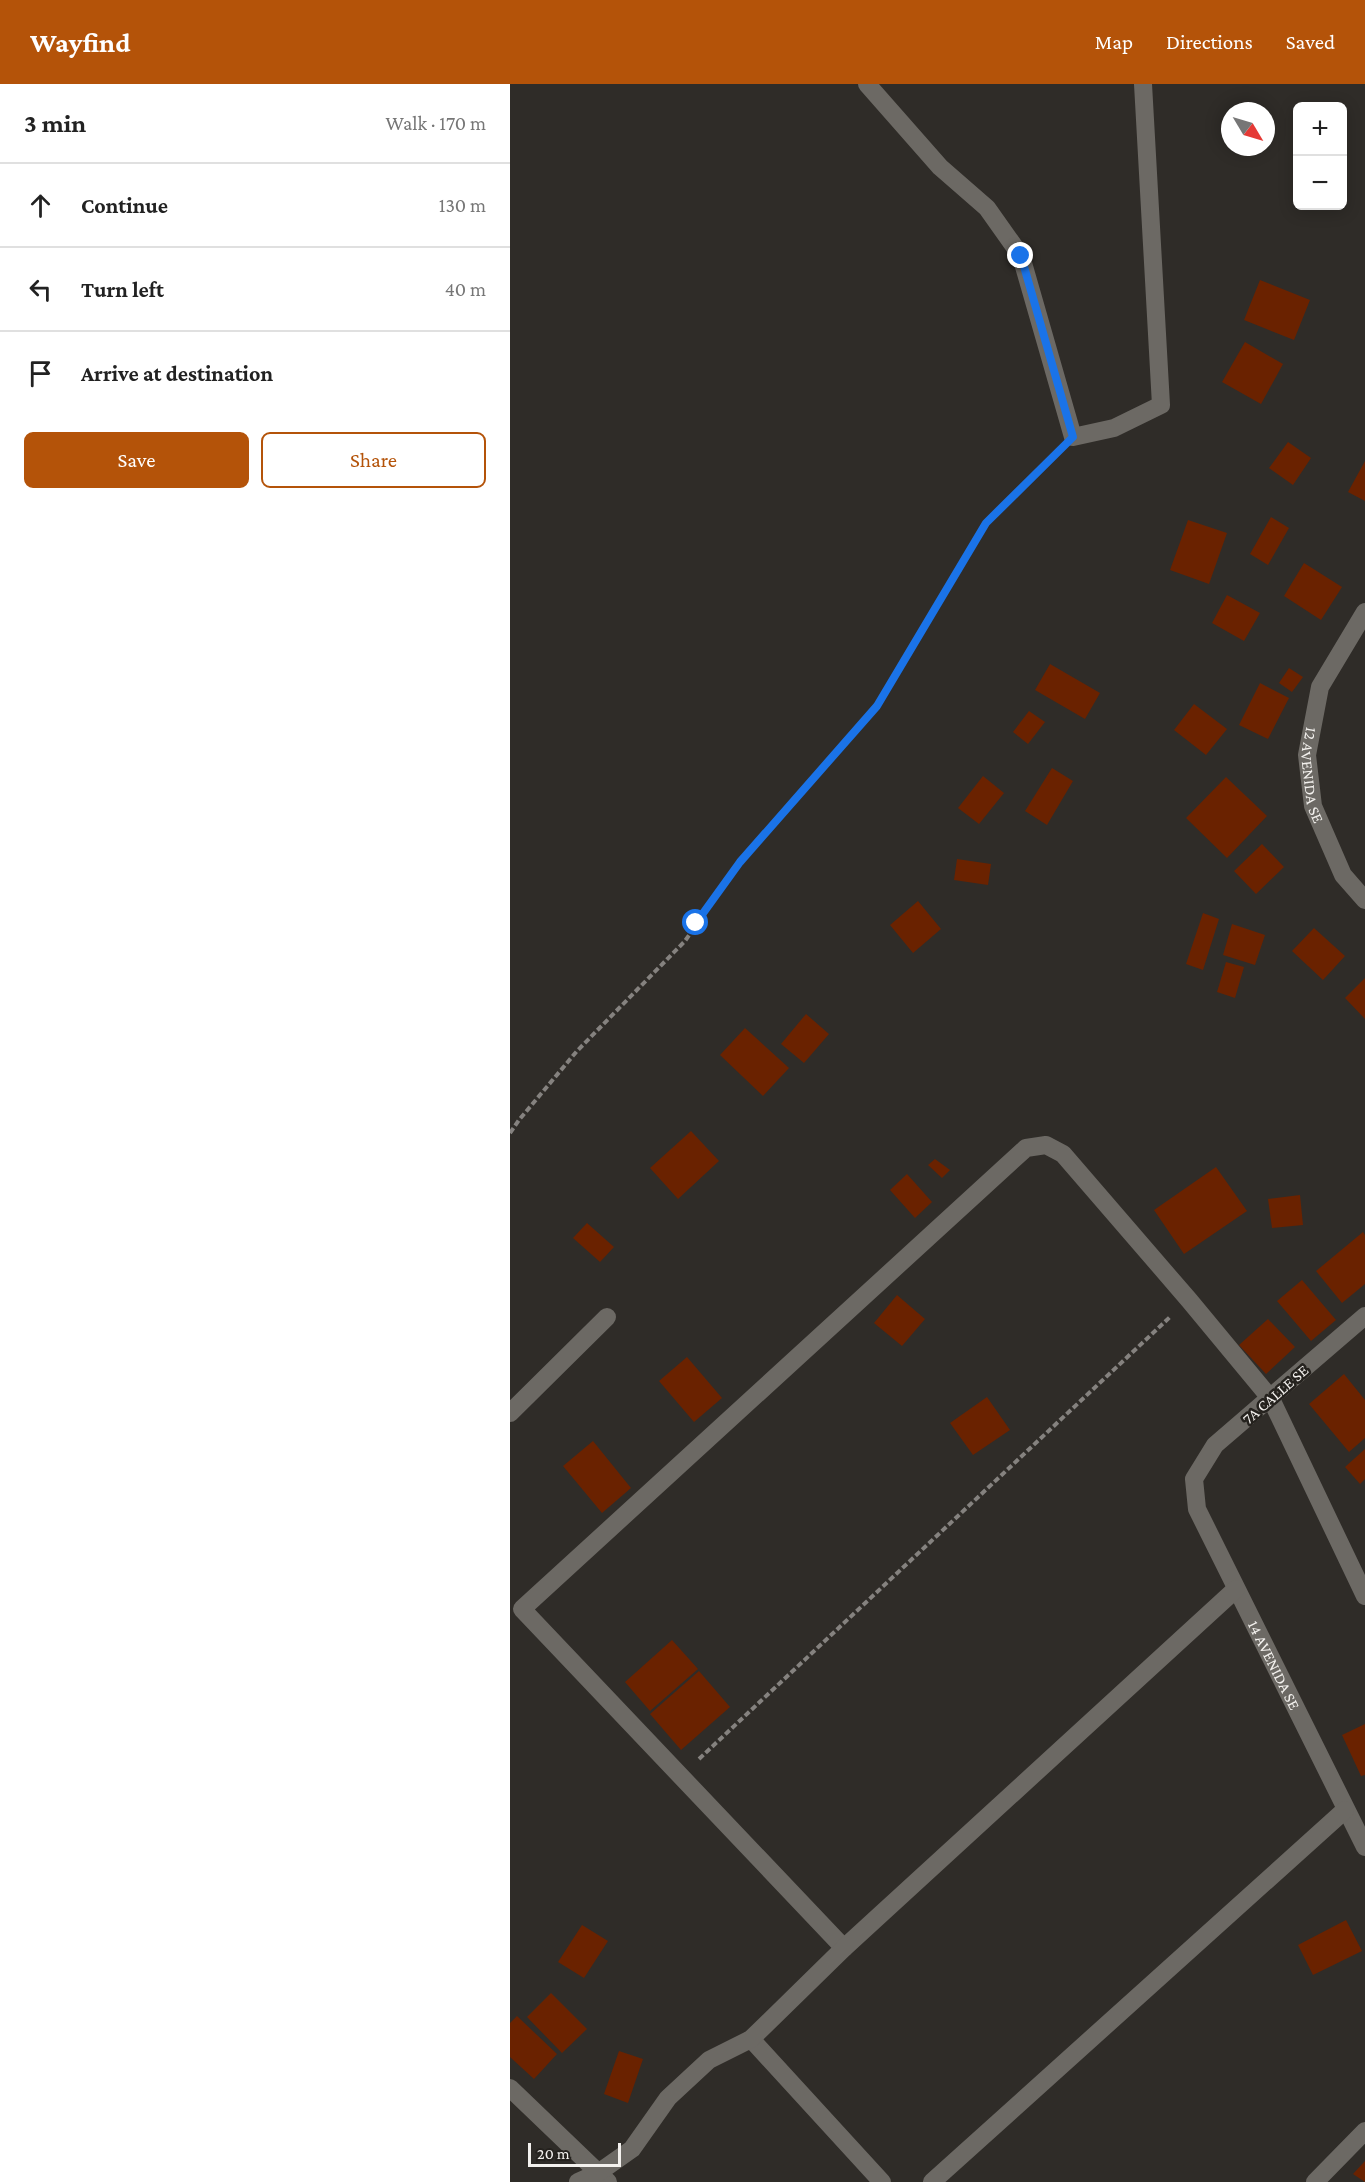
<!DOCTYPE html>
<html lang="en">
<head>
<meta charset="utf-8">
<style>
  body { margin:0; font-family:"Crimson Pro",serif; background:#f2f2f2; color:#222 }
  .controls { position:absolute; right:18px; top:18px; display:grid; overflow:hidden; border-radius:9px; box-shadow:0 3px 15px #0003 }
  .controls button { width:54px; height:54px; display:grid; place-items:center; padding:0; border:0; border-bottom:2px solid #e0e0e0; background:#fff; color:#222; font:30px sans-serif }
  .compass { position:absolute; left:711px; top:18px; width:54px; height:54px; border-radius:50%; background:#fff; box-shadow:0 3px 15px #0003; rotate:128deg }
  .scale { position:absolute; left:18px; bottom:15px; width:93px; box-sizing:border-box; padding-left:6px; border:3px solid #f3f1ee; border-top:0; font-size:16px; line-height:21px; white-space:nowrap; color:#f3f1ee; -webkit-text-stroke:4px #25221e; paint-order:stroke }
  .stop { position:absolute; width:18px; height:18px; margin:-14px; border:4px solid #1a73e8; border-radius:50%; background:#fff }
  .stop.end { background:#1a73e8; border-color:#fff; box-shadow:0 2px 6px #0008 }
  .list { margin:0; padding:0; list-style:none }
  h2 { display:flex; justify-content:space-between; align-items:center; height:78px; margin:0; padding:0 24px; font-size:26px }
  h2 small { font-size:20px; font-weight:400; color:#767676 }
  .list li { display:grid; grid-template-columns:39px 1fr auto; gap:18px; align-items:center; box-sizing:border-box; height:84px; padding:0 24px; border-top:2px solid #e0e0e0 }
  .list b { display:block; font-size:22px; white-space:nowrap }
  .list em { font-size:20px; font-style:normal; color:#767676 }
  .actions { display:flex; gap:12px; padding:18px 24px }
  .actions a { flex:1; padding:14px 0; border:2px solid #b45309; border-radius:9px; text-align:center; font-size:21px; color:#b45309 }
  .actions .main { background:#b45309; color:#fff }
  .icon { flex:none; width:33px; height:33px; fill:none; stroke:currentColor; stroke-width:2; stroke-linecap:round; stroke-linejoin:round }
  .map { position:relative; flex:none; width:855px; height:2098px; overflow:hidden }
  header { display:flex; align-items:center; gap:36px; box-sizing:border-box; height:84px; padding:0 30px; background:#b45309; color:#fff }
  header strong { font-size:28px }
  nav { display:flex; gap:33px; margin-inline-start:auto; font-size:21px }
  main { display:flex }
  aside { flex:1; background:#fff }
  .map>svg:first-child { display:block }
  .building { fill:#6a2200 }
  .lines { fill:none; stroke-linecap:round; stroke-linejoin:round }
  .path { stroke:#85827f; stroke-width:4; stroke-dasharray:6 3; stroke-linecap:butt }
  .street { stroke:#6c6964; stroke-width:18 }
  .route { stroke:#1a73e8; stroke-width:8 }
  .labels { text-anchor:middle; stroke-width:5; stroke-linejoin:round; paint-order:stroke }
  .street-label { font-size:16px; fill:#f3f1ee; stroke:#25221e }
</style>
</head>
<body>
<header>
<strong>Wayfind</strong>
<nav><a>Map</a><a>Directions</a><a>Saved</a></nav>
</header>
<main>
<aside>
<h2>3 min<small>Walk · 170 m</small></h2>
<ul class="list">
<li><svg class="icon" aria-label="ahead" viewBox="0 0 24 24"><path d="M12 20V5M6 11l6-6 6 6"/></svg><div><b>Continue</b></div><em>130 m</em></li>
<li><svg class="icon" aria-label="left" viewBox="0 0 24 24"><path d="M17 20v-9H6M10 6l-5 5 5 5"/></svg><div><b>Turn left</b></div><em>40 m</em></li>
<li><svg class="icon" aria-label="arrive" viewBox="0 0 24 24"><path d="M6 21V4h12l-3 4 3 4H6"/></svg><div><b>Arrive at destination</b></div></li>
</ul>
<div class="actions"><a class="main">Save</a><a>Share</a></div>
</aside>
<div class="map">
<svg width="855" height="2098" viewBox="0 0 855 2098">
  <rect width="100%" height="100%" fill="#2f2c28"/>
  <path class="building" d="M750,196L800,216L784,256L734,236Z
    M735,258L773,280L751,320L712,298Z
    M778,358L801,374L783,401L759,384Z
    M855,377V417L838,408Z
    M761,433L779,444L758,481L740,470Z
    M678,436L717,449L699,500L660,486Z
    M794,479L832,503L811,536L774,512Z
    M717,511L750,529L734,557L702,539Z
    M540,580L590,609L575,635L525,606Z
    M779,584L793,593L782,608L769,599Z
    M750,599L779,614L758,655L729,641Z
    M684,620L717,645L696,671L664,646Z
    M519,627L535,638L518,660L503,648Z
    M542,684L563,697L537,741L515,727Z
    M473,692L494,709L469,740L448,724Z
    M716,693L757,732L717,774L676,734Z
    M752,760L774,783L746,810L724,787Z
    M447,775L481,780L478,801L444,796Z
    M408,817L431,845L403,869L380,841Z
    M693,829L709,835L693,886L676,880Z
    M722,840L755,851L745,881L713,871Z
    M804,844L835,872L813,896L782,867Z
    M716,878L734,883L725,914L707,908Z
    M855,894V935L835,914Z
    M296,930L319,950L294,979L271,960Z
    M235,944L279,984L253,1012L210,971Z
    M181,1047L209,1077L168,1115L140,1084Z
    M425,1075L440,1086L432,1094L418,1081Z
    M706,1083L737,1127L674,1170L644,1126Z
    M397,1090L422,1118L405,1134L380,1106Z
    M790,1111L793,1141L762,1144L758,1115Z
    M77,1139L104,1163L90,1178L63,1154Z
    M853,1148L855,1151V1200L832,1219L806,1187Z
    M792,1196L826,1236L801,1257L767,1217Z
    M387,1211L415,1235L392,1262L364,1239Z
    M758,1235L785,1263L756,1290L729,1261Z
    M177,1273L212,1314L184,1338L149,1297Z
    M834,1290L855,1316V1354L839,1368L799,1320Z
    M477,1313L500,1346L463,1371L440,1339Z
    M83,1357L121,1404L92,1429L53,1382Z
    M855,1365V1395L850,1400L835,1383Z
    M162,1556L188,1585L140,1627L115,1598Z
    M189,1587L220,1623L171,1666L140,1630Z
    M855,1640V1691L851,1692L832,1651Z
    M836,1836L852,1867L803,1891L788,1861Z
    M72,1841L98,1857L74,1894L48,1878Z
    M41,1909L77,1945L52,1969L17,1933Z
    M7,1932L47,1970L24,1995L0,1973V1939Z
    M109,1967L133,1975L118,2019L94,2010Z
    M855,2077V2098L843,2090Z"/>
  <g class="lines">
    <path class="path" d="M0,1049L9,1036L67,967L175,857L230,778L367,622L476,439L546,370
      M189,1675L660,1233"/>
    <g class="street">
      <path d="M357,0L430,83L477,124L511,172L563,353L604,344L651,321L633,0"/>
      <path id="s1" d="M855,528L810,603L797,671L803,722L833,791L855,816"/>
      <path id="s2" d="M855,1232L705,1361L684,1395L687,1425L855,1763"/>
      <path d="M0,1329L97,1233"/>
      <path d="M334,1864L12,1525L516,1064L536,1061L553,1070L679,1216L761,1315L855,1512"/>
      <path d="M241,1955L372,2098"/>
      <path d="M0,2004L98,2098"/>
      <path d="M68,2098L88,2089L122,2065L158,2014L199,1976L241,1955L334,1864L726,1505"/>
      <path d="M422,2098L835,1726"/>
      <path d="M805,2098L855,2047"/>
    </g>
  </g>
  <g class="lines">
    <path class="route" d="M186,839L230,778L367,622L476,439L563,353L511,172"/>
  </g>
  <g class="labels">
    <g class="street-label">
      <text dy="6" stroke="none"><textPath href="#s1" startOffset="177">12 AVENIDA SE</textPath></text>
      <text transform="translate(765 1310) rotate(-41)" y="6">7A CALLE SE</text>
      <text dy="6" stroke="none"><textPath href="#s2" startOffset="442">14 AVENIDA SE</textPath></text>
    </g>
  </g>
</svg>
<div class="controls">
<button>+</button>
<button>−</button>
</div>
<svg class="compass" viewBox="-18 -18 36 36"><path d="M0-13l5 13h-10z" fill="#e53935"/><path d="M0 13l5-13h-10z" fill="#767676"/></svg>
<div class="scale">20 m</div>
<div class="stop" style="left:186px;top:839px"></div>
<div class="stop end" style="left:511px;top:172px"></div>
</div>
</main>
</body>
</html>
